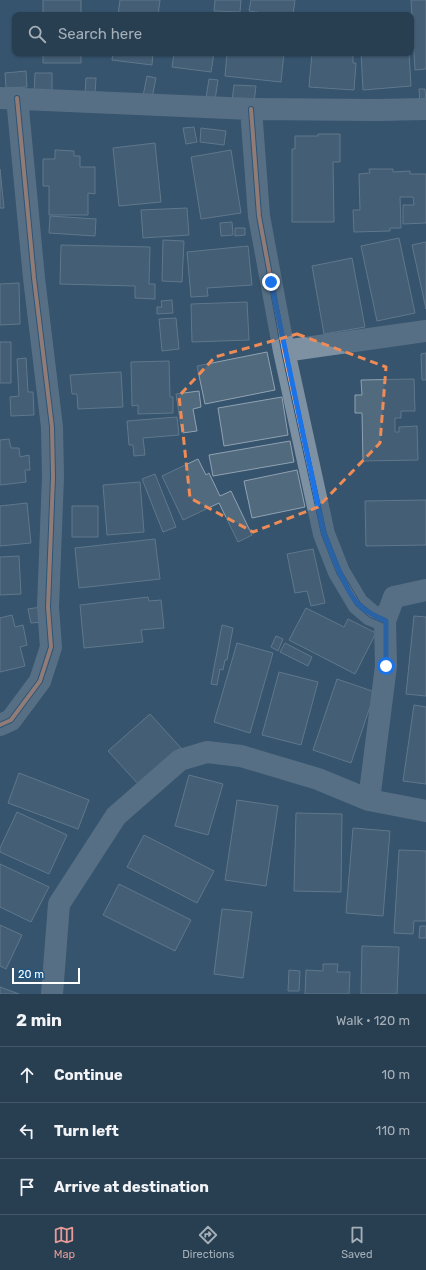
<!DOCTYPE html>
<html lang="en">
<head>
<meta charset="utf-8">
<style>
  body { margin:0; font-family:Rubik,sans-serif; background:#344a5c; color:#f1f3f6 }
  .scale { position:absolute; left:12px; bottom:10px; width:68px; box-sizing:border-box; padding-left:4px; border:2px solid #fff; border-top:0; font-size:11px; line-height:14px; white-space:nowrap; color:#fff; -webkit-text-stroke:3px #205683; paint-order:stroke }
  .stop { position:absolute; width:12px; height:12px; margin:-9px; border:3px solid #1a73e8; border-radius:50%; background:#fff }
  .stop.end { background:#1a73e8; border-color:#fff; box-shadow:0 1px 4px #0008 }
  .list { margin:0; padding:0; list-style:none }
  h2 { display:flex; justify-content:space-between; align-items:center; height:52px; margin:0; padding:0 16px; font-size:17px }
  h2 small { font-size:13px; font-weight:400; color:#a5afb8 }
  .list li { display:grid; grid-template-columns:26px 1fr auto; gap:12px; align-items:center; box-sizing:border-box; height:56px; padding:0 16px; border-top:1px solid #445869 }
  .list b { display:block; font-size:15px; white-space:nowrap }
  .list em { font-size:13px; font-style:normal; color:#a5afb8 }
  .icon { flex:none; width:22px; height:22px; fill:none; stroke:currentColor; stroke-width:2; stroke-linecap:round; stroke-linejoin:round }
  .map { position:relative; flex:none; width:426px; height:994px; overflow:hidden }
  .search { position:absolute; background:#283f52; box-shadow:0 1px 3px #0004; left:12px; right:12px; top:12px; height:44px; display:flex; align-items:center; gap:10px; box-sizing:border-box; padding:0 14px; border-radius:8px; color:#a5afb8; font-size:15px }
  .sheet { height:220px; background:#283f52 }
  nav { display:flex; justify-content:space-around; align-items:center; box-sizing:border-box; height:56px; border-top:1px solid #445869; background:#283f52; font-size:11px; color:#a5afb8 }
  nav a { display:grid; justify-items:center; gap:2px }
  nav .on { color:#e69b98 }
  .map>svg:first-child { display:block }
  .building { fill:#526a7e; stroke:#90a2b1 }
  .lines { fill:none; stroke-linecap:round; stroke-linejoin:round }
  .minor { stroke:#7d91a3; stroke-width:22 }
  .cycleway-casing { stroke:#205683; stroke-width:6 }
  .cycleway { stroke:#ffac80; stroke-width:4 }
  .route { stroke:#1a73e8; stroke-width:5 }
  .marked { fill:none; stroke:#ef8b55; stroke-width:3; stroke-dasharray:8 5; stroke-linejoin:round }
</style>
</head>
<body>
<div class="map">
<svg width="426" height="994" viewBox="0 0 426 994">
  <rect width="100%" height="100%" fill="#36546d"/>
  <path class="building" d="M43,0H81V15H43Z
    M120,0H160L158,15H118Z
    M215,0H241L240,12L214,11Z
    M251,0H295L293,15H278L249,11Z
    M411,0H426V69L415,70Z
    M43,53H81V63H43Z
    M113,53H153L152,65L112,60Z
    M174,53H214L211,72L172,67Z
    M227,53H284L281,82L225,76Z
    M312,53H353V63H356L354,90L309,87Z
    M361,53H409L411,86L363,90Z
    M26,71L27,87L6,88L5,73Z
    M35,73H52V94H34Z
    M147,76L156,78L152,98L143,96Z
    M86,78H96L95,94H85Z
    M209,79L218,80L215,100L206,98Z
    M234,85L256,86L254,103L232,101Z
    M419,89H425L426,103H420Z
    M194,127L197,142L186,144L183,128Z
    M201,128L226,131L224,145L200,142Z
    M318,134H340V162H333L334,222H292V149H295V136H318Z
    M155,143L161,202L119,206L113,148Z
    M55,150L74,151V156H80V167H95V194L88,193V215H49V186H43V159H55Z
    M231,150L241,213L201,219L191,157Z
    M0,169L4,208H0Z
    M369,169H393V172L410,171V174H426V223L403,224V205H414L413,197H400L401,228H390V231L354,232L353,210H360L359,174L370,173Z
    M187,208L189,235L143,238L141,210Z
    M50,216L96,219L95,236L49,233Z
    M232,222L233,235L221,236L220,223Z
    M235,228H245V235L235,236Z
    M399,238L415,313L377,321L361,246Z
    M163,240L184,241L182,282L162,281Z
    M426,242V309L412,245Z
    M61,245L150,247L149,284H155V299L135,298V286L60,284Z
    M248,246L252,285L207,288L208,296L191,297L187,252Z
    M352,258L365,327L324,334L312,266Z
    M19,283L20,324L0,325V284Z
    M172,300L173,313L157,314V307H162L161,301Z
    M247,302L249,340L192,342L191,304Z
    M176,318L179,349L162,351L159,319Z
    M0,342H11V383H0Z
    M267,352L275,390L205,404L197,366Z
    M426,353V380H422L421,354Z
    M26,358L28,392H33L34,415L11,416L10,397L19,396L17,359Z
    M169,361L170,397H173V413L138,414V405L132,406L131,362Z
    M121,372L123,407L78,409L77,394H72L70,375Z
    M414,379L415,411H401V418H395V432H399V427L417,426L418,460L363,461L362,413H355V395H362L361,380Z
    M199,391L201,407L193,409L197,431L182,433L176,394Z
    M282,397L288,435L224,446L218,408Z
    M177,417L179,435L143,438L145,455L134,456L133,445H129L127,421Z
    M9,439L11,448H19L20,457L29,455L30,470H25L26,482L0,485V440Z
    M290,441L294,462L213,476L209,455Z
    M198,459L206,475L209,473L220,496L231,491L252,535L238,542L219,503L183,520L162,476Z
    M297,470L305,507L252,518L244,481Z
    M155,474L176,527L163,532L142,479Z
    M140,482L144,532L107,535L103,485Z
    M426,500V545L366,546L365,501Z
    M27,503L31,543L0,546V506Z
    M72,506H98V537H72Z
    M155,539L160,579L79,588L75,548Z
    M313,549L325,603L311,606L307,591L295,593L287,554Z
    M19,556L21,594L0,595V557Z
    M148,597L149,601L161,600L164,628L141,630L143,642L84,648L80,605Z
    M41,607L43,622L31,623L28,609Z
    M306,608L344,627L348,619L376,633L355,674L289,640Z
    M12,615L15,627L23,625L27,645L20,647L25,666L0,672V618Z
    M414,616L426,617V696L406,694Z
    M222,625L233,628L227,660H225L223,670L220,669L217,685L211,684Z
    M276,636L283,639L278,651L271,647Z
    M237,643L273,653L250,733L214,722Z
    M285,643L312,657L308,666L280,652Z
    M279,672L318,682L301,745L262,735Z
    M337,679L375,692L351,763L313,750Z
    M414,705L426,707V784L403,781Z
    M150,714L181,748L139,785L108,751Z
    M19,773L89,800L78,829L8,803Z
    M189,775L223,784L208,835L175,826Z
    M237,800L278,806L266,886L225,880Z
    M17,812L67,835L49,874L0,852V848Z
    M296,813L342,814L341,892L294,891Z
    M353,828L390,831L383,916L346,913Z
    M144,835L214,871L197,903L127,867Z
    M399,850L426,851V921H414L413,934L394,933Z
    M0,864L49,887L31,922L0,907Z
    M119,884L191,920L175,951L103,915Z
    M222,909L252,912L243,978L214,974Z
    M0,925L22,935L6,969L0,966Z
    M420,926H426V938H419Z
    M362,946L399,947L397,994H361Z
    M323,964H338L337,972H350L349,994H305L306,970L323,971Z
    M289,970L300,971L299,991H288Z
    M0,987L19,994H0Z"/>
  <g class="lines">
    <path class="minor" d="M0,98L251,109L377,110L426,109
      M251,109L259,216L284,351L324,534L339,572L358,604L371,615L385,621
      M284,351L426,331
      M0,725L11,720L40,681L51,647L48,607L53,477L52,427L34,278L17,98
      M369,800L386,666L385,621L394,597L426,590
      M52,994L59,904L116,816L180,760L207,752L241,756L318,779L369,800L426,811"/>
    <defs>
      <path id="cycleway" d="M251,109L259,216L284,351L324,534L339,572L358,604L371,615L385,621
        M0,725L11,720L40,681L51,647L48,607L53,477L52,427L34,278L17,98"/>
    </defs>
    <use href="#cycleway" class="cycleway-casing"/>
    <use href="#cycleway" class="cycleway"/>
  </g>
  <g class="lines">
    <path class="route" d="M271,282L324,534C331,551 346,593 359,605C367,612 376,617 386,621V666"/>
  </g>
  <path d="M0 0H426V994H0ZM297,334L386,367L380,443L318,507L253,532L190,498L179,396L215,357Z" fill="#36546d" fill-opacity=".55" fill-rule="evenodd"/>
  <path class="marked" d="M297,334L386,367L380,443L318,507L253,532L190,498L179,396L215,357Z"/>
</svg>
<div class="scale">20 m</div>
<div class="stop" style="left:386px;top:666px"></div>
<div class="stop end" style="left:271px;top:282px"></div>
<div class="search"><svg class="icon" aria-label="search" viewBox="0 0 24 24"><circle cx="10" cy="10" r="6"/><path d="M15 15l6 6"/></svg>Search here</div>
</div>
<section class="sheet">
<h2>2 min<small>Walk · 120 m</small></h2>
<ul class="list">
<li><svg class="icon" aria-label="ahead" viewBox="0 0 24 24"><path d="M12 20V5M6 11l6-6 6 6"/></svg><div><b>Continue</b></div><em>10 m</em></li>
<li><svg class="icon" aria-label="left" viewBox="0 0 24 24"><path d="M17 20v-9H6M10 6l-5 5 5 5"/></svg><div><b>Turn left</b></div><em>110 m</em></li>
<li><svg class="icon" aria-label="arrive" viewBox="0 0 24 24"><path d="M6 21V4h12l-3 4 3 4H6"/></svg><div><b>Arrive at destination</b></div></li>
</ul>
</section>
<nav>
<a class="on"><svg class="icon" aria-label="map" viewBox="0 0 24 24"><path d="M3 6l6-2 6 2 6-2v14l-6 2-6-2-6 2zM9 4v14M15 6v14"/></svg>Map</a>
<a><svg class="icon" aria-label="directions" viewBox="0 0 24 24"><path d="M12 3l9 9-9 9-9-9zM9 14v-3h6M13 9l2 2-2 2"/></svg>Directions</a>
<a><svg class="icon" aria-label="saved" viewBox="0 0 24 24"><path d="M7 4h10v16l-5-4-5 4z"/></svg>Saved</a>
</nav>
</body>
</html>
